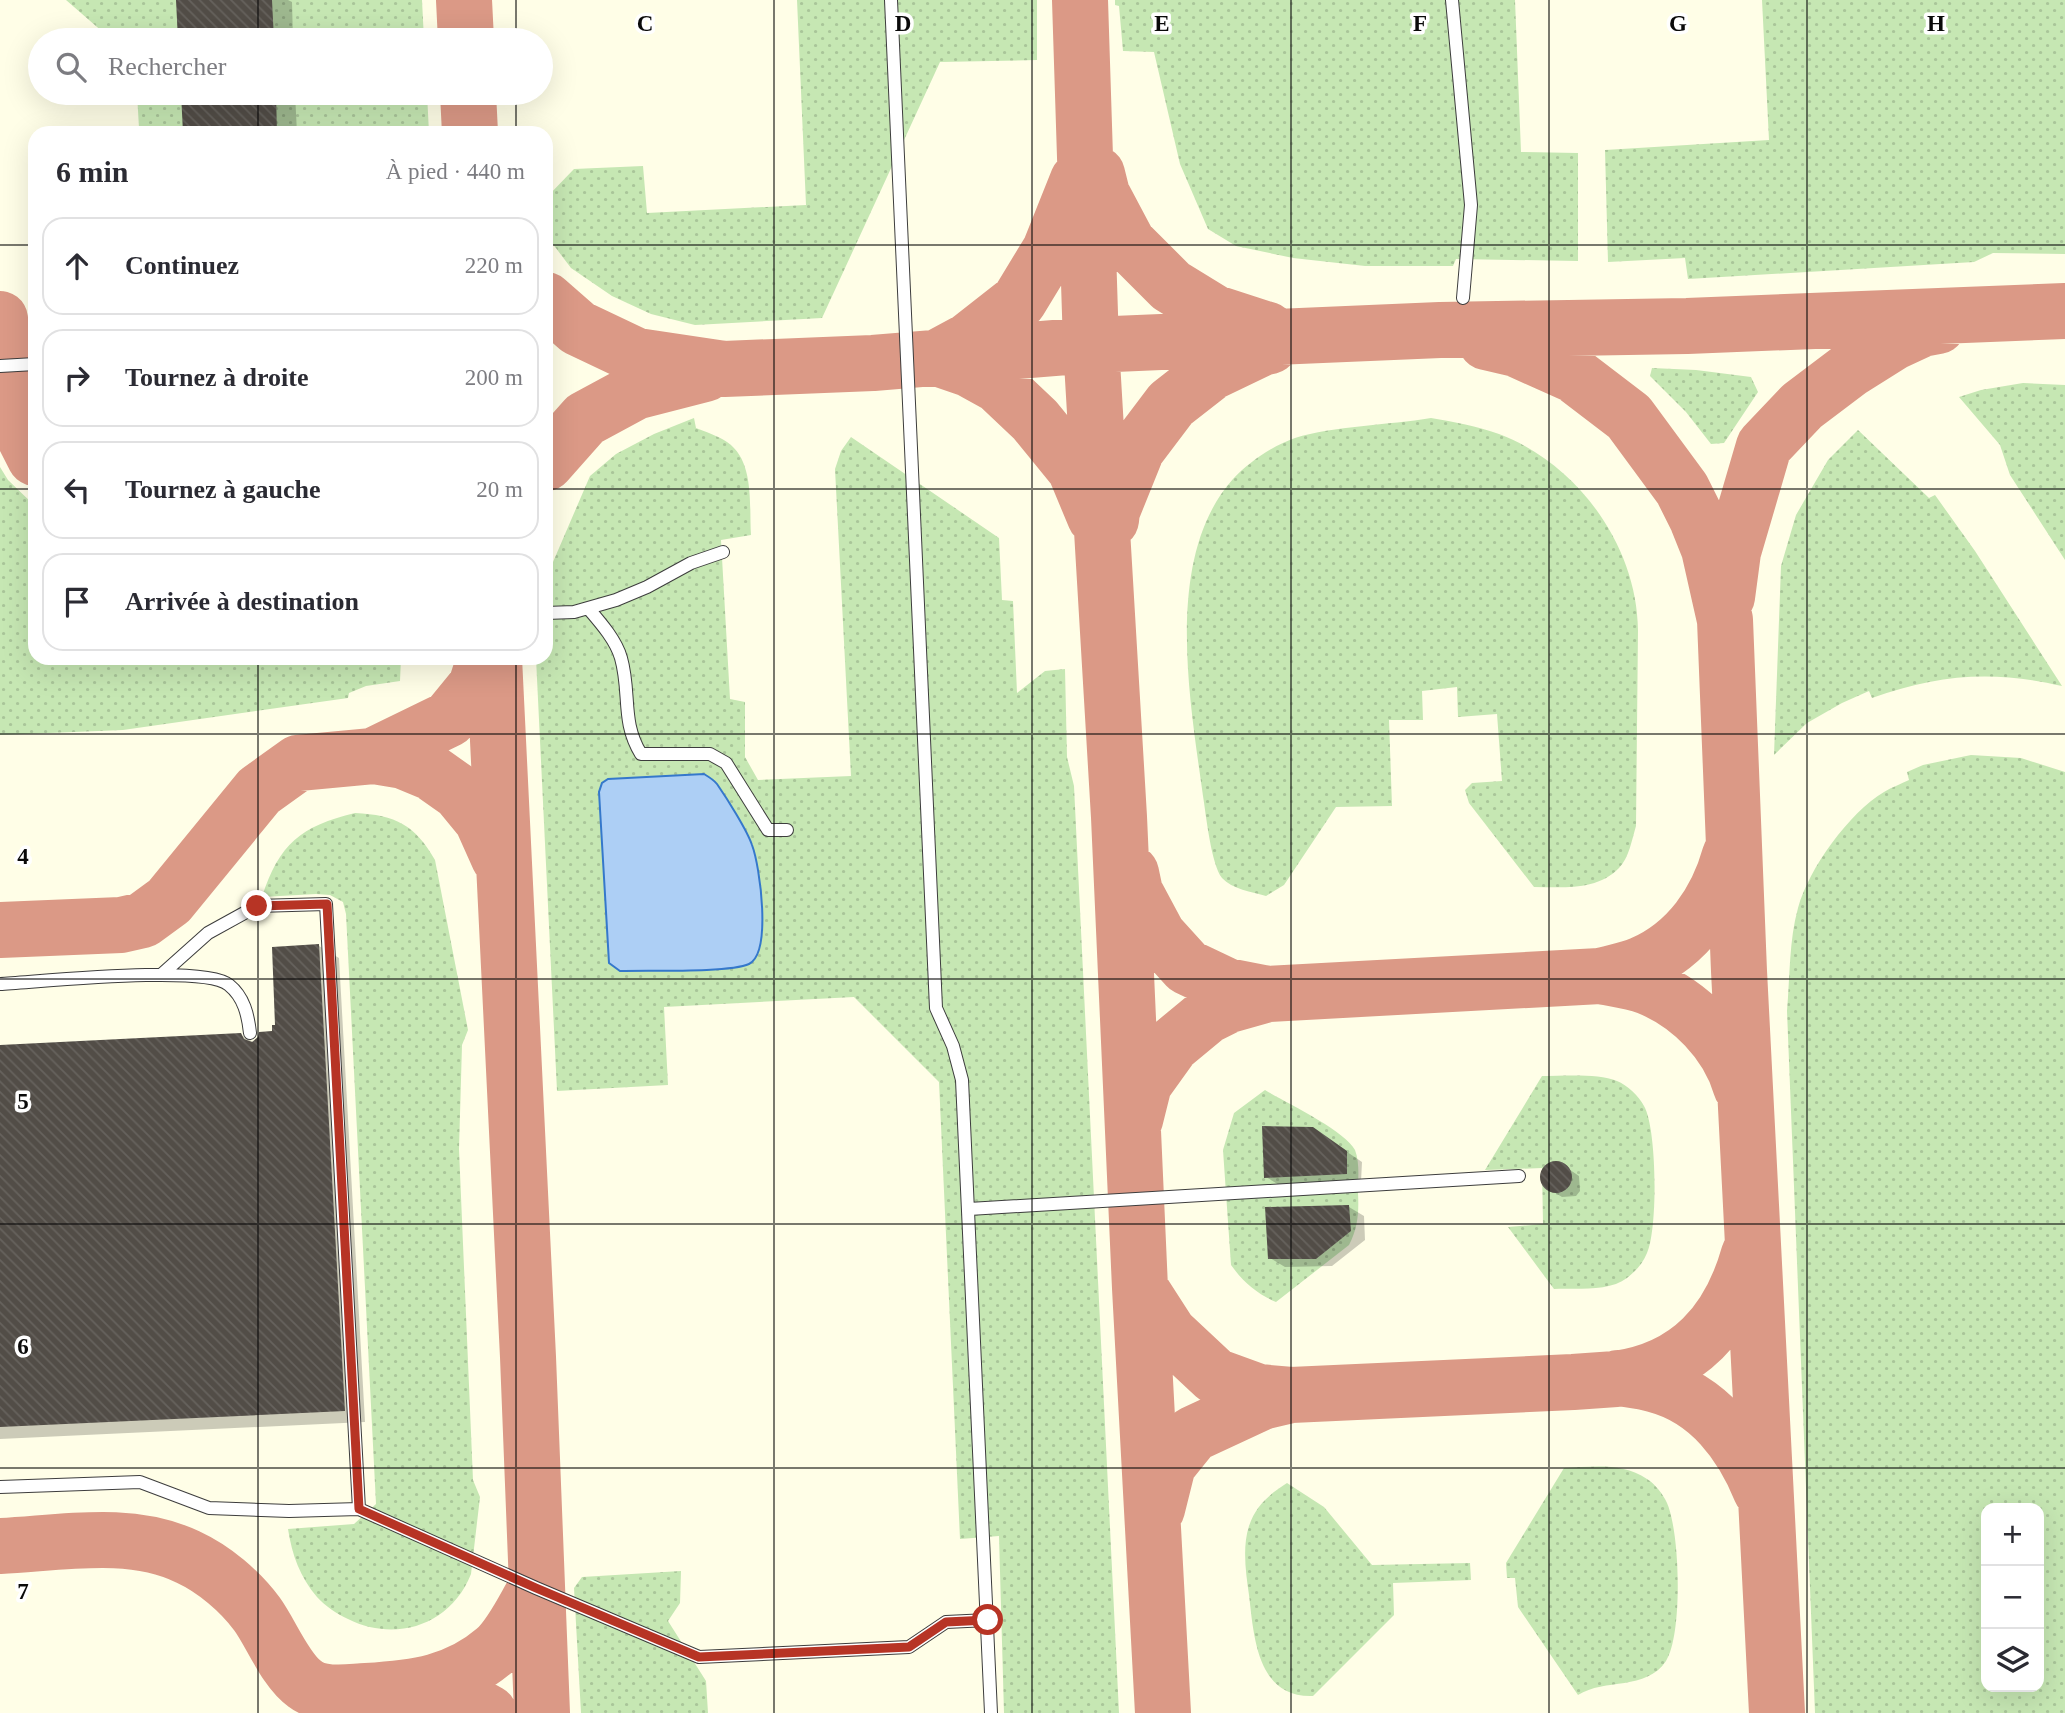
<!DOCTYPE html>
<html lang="fr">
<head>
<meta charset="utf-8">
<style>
  body { margin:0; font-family:Georgia,serif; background:#f2f2f3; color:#2b2b33 }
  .controls { position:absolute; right:21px; bottom:21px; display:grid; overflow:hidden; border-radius:14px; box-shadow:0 7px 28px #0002 }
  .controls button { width:63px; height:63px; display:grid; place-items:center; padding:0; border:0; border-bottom:2px solid #e1e1e2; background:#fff; color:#2b2b33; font:35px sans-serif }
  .stop { position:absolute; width:21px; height:21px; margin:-16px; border:5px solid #b73425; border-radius:50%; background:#fff }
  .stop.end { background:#b73425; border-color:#fff; box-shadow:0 2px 7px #0008 }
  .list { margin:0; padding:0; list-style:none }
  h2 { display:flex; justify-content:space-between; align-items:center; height:91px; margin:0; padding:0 28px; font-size:30px }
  h2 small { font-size:23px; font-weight:400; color:#7c7c81 }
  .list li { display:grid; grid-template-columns:46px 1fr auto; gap:21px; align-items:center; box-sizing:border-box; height:98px; margin:0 14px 14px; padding:0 14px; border:2px solid #e1e1e2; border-radius:21px }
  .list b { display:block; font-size:26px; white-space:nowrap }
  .list em { font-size:23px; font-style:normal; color:#7c7c81 }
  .icon { flex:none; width:38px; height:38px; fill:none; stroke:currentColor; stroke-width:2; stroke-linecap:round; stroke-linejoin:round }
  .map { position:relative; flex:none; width:2065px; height:1713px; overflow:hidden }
  .search { position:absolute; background:#fff; box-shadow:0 7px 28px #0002; left:28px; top:28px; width:525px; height:77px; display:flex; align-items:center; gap:18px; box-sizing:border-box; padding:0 24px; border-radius:38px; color:#7c7c81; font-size:26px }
  .panel { position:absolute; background:#fff; box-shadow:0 7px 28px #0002; left:28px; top:126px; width:525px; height:539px; border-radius:21px }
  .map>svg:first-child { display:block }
  .grass { fill:url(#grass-dots); fill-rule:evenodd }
  .water { fill:#adcff5; stroke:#3578cb; stroke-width:2 }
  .shadow { fill:#0003 }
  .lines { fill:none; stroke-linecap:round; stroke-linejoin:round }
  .taxiway { stroke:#db9986; stroke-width:56 }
  .building { fill:url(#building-back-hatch) }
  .lane-casing { stroke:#3d3d3d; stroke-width:14 }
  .lane { stroke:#fff; stroke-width:12 }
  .route { stroke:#b73425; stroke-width:9 }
  .grid { fill:none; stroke:#0a0a0a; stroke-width:2; stroke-opacity:0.55 }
  .grid-label { font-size:23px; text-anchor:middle; font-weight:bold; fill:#0a0a0a; stroke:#fff; stroke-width:7; stroke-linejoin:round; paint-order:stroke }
</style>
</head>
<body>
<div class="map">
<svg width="2065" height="1713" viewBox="0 0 2065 1713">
  <defs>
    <pattern id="grass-dots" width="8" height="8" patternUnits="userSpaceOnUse" patternTransform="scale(1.75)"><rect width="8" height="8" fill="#c6e7b3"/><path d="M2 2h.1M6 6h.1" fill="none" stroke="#a9c599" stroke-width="1.8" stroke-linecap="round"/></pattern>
    <pattern id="building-back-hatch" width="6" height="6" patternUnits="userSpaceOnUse" patternTransform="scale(1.75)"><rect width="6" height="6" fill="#524d47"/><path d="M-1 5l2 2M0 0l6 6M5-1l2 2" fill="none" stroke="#66625d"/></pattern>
  </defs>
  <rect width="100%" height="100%" fill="#fffee7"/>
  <path class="grass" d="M66,0H422L424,40H112Z
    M797,0H1037V60L940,62L822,318L695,325L651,314L612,296L571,268L546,235V198L574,169L643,166L647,213L806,205Z
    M1115,0H1515L1521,152L1578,153V261L1456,259L1453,266H1365L1293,258L1236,246L1208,229L1180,164L1154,52L1123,51L1119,6L1115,5Z
    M1762,0H2065V254L1993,253L1974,262L1688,279L1685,258L1608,262L1605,150L1769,140Z
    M137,93H427L429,133H135L139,128Z
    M1652,368L1696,370L1751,377L1758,392L1724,443L1711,444L1686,412L1650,376Z
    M2023,383L2065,385V560L2010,475L2000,445L1959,397L1981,390Z
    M694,418L696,428C706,432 718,436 727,442C755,461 749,505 751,535L721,540L730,699L745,702V757L758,780L851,776L835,469L841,451L851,437L999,538L1002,600L1013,601L1017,693L1045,671L1065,669L1067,757L1074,786L1119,1713H1004L999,1536L960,1539L939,1082L854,997L664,1007L668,1085L557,1091L536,658H546V602L550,569L590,476L616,454L654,434Z
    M1431,418C1454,422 1477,426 1499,434C1578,464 1637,546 1638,630L1636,826C1632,839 1629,858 1619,868C1597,891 1563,887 1534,887L1469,803L1465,790L1472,783L1502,781L1497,714L1458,717L1457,687L1422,691L1423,720H1389L1392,806L1336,807L1284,885L1266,896C1252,892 1232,889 1222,878C1211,864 1206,814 1203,796C1190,701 1163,557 1233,479C1249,462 1272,446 1295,438C1333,426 1389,425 1431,418Z
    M1858,430L1929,498L1935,495L1975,551L2062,686C1994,670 1938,674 1872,698L1869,691L1842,703L1807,723L1774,755L1781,566L1796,515L1828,460Z
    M0,467L8,480L35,506V658H401L400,681L366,686L349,693L348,698L123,730L0,735Z
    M1971,755L2021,758L2065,772V1713H1815L1787,1011C1790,977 1789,940 1798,908C1809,868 1849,813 1884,792C1892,787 1901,784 1909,780L1907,772L1923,765ZM1986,1508H2039V1687H1986Z
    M355,813C396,815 415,825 435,860L468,1030L462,1045L459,1149L473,1480L480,1497L471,1574C451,1625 396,1643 348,1619C337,1614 325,1606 317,1597C300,1577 292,1555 288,1529L354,1524L376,1504L346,914L343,902L330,895L316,894L262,897C279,844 301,826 355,813Z
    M1542,1076C1563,1076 1598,1073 1617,1081C1627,1085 1639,1096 1644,1106C1657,1128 1658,1229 1647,1253C1643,1263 1636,1271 1627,1278C1609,1292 1576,1288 1554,1289L1508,1227L1543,1224L1542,1168L1485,1170Z
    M1265,1090C1285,1102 1346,1131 1355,1150C1360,1163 1358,1179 1358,1193C1359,1212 1358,1228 1349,1245L1276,1302C1256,1293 1244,1283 1231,1265L1223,1150L1234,1113Z
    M1564,1468C1592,1467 1622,1462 1647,1479C1655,1484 1663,1494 1667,1503C1680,1532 1683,1634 1666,1661C1646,1691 1605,1678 1578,1695L1518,1607L1515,1578H1507L1506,1563Z
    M1287,1483L1324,1507L1372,1565L1470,1563L1471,1580L1393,1583L1394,1615L1313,1696C1257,1698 1254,1637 1249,1595C1246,1573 1242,1548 1249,1526C1256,1505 1270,1494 1287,1483Z
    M681,1571L680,1603L668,1621L706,1681L708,1713H581L574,1588L582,1577Z"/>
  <path class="water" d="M704,774C709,777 714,780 717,784C726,797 747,830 752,845C760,866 772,953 749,964C730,973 646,970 620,971L609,963L599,792L602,783L608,779Z"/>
  <path class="shadow" d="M178,0H288L292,2L293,40H180Z
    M183,93H295L297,133H185Z
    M319,946L339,958L365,1422L0,1439V1046L241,1035L253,1042L274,1033Z
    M1313,1129L1362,1162L1361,1182L1281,1186L1266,1177Z
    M1560,1163L1579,1176L1580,1191L1576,1196L1562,1197L1544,1186V1169L1550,1164Z
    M1349,1207L1364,1216L1365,1240L1332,1266L1285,1267L1270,1258Z"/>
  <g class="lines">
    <path class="taxiway" d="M464,0L466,40
      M1080,0L1091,345L1119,817L1140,1288L1163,1713
      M468,93L470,133
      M1097,174L1102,194L1128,243L1171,286L1215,313L1268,330
      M546,300L578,328L637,356L724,369L873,363L1091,345L1440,330L1687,326L2065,311
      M0,319L12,413L35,458
      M1486,342L1516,349L1574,375L1629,417L1682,489L1697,519L1709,549L1725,620L1739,971L1777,1713
      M942,355L968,341L1019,301L1050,250L1078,180
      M937,358L969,369L998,385L1035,420L1075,469L1095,517
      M546,463L585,419L635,392L705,374
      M1111,520L1112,511L1137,449L1171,404L1212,372L1262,348L1270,346
      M1727,597L1733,552L1764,446L1802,406L1851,369L1894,342L1922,329L1938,326
      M494,658L528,1357L542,1713
      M373,756L449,719L476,686L485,658
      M1131,873L1135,892L1158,935L1187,967L1227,986L1268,994
      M0,930L121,925L143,920L169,901L259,791L298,763L373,756L403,761L432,773L459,792L482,820L499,858
      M1600,976C1615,979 1633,981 1648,987C1690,1004 1728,1042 1741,1087
      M1135,1120L1144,1084L1172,1045L1207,1016L1229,1005L1268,994L1600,976C1614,972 1629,970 1642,964C1688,944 1717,902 1730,855
      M1140,1288L1169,1333L1215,1376L1259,1392L1291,1395L1573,1382C1588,1381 1602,1380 1616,1379C1689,1369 1730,1322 1749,1254
      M1618,1378C1631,1380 1644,1381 1656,1385C1709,1399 1742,1444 1761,1491
      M1157,1509L1168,1465L1193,1434L1262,1402L1291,1395
      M0,1546C61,1543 131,1529 188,1557C214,1569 240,1591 257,1614C271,1633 285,1670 305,1684C322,1697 347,1692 366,1691C415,1688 457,1683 495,1650C512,1635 524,1608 536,1588
      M407,1688L462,1698L489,1713"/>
  </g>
  <path class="building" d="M176,0H272L274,40H178Z
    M181,93H276L277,133H183Z
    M319,944L345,1411L0,1427V1045L241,1033L244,1039L252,1042L258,1037L259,1032L272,1031V1025H275L272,947Z
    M1262,1126L1313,1127L1347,1151V1174L1264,1178Z
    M1540 1177a16 16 0 1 1 32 0a16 16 0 1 1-32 0Z
    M1349,1205L1351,1231L1316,1259H1268L1265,1207Z"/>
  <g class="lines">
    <defs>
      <path id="lane" d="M891,0L936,1008L953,1046L962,1080L991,1713
        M1452,0L1471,205L1463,298
        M0,366L35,364
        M588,608L616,600L647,587L691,563L723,552
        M546,613L574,612L588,608C600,622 616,640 621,658C631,693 621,722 641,754H710L726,763L768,830H787
        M161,975L208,933L257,906L326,904L359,1509L536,1588L699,1657L909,1647L946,1622L988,1620
        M0,984C39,982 205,964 229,985C244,997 248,1015 250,1033
        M969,1209L1519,1176
        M0,1487L140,1482L209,1508L289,1511L359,1509"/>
    </defs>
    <use href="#lane" class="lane-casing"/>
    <use href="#lane" class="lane"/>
  </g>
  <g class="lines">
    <path class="route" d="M257,906L327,904L359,1509L536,1588L699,1657L909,1647L946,1622L988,1620"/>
  </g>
  <path class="grid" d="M258,0V40M516,0V40M774,0V1713M1032,0V1713M1291,0V1713M1549,0V1713M1807,0V1713M258,93V133M516,93V133M0,245H35M546,245H2065M0,489H35M546,489H2065M258,658V1713M516,658V1713M0,734H2065M0,979H2065M0,1224H2065M0,1468H2065"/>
  <g class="grid-label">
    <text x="645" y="31">C</text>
    <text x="903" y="31">D</text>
    <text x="1162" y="31">E</text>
    <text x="1420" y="31">F</text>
    <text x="1678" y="31">G</text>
    <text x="1936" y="31">H</text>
    <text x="23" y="864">4</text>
    <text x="23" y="1109">5</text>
    <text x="23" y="1354">6</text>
    <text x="23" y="1599">7</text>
  </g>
</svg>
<div class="controls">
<button>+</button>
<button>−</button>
<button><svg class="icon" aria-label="layers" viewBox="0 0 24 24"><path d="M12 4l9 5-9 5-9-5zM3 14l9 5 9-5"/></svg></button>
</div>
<div class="stop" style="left:988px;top:1620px"></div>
<div class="stop end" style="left:257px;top:906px"></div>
<div class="search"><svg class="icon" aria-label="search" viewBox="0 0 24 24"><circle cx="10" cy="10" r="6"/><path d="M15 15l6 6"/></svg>Rechercher</div>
<section class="panel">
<h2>6 min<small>À pied · 440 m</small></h2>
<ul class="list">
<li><svg class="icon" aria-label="ahead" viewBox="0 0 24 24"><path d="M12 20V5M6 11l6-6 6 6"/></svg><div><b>Continuez</b></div><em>220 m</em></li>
<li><svg class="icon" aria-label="right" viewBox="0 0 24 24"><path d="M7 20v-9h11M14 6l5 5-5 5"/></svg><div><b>Tournez à droite</b></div><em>200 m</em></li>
<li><svg class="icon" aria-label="left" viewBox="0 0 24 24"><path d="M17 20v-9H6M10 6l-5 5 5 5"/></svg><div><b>Tournez à gauche</b></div><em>20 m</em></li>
<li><svg class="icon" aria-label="arrive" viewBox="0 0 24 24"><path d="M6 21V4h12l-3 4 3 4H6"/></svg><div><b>Arrivée à destination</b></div></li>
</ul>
</section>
</div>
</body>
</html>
